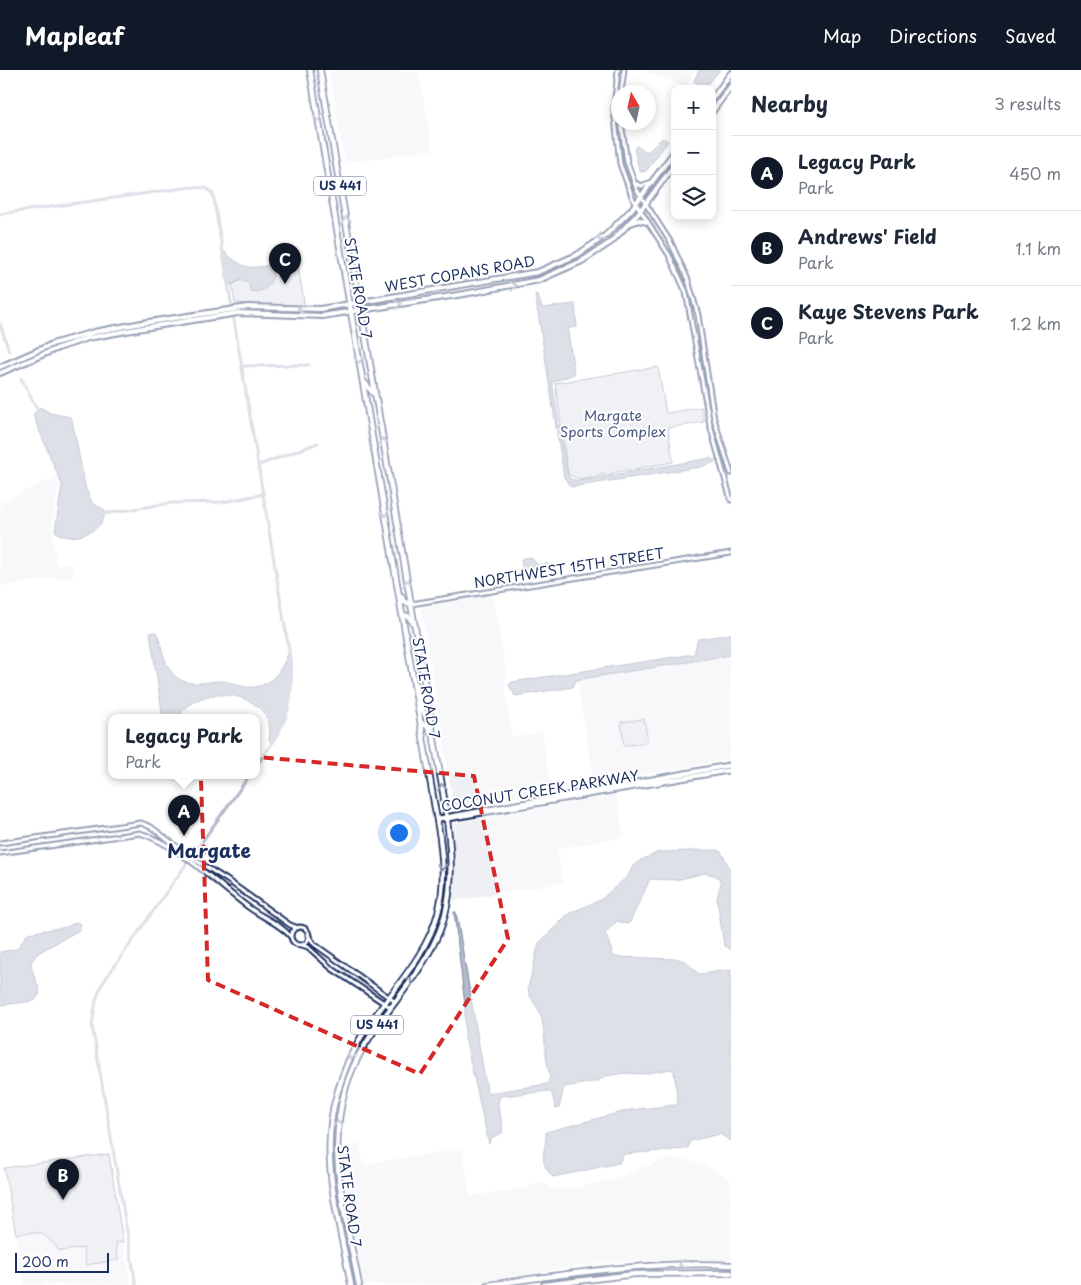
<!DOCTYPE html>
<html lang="en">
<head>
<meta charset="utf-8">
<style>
  body { margin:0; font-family:"Playpen Sans",sans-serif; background:#f6f6f7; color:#1f2937 }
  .controls { position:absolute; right:15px; top:15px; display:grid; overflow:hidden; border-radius:10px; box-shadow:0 2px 12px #0003 }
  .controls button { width:45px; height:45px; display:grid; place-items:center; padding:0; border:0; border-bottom:1px solid #e0e1e3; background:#fff; color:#1f2937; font:25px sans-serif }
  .compass { position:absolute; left:611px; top:15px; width:45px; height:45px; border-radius:50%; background:#fff; box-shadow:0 2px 12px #0003; rotate:351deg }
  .scale { position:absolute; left:15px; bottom:12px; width:94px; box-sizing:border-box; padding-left:5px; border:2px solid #1b2f5e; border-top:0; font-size:14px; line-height:18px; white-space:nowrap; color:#1b2f5e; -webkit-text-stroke:4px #fff; paint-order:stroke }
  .you { position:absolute; left:398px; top:762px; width:18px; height:18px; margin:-12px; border:4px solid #fff; border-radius:50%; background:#1a73e8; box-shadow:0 0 0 8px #1a73e833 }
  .badge { display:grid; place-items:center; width:32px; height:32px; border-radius:50%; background:#111827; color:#fff; font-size:16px; font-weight:700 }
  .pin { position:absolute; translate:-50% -41px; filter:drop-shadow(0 1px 2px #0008) }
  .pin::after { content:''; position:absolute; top:26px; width:18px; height:15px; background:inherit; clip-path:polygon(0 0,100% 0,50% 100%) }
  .popup { position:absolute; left:108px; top:644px; width:152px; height:65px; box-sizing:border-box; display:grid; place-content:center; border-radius:10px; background:#fff; filter:drop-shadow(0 1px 4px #0005); font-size:16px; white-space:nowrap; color:#747a83 }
  .popup b { font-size:19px; color:#1f2937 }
  .popup::after { content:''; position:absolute; left:50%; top:100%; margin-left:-10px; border:10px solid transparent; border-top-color:#fff }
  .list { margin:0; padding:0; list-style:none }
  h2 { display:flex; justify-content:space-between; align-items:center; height:65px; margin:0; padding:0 20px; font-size:21px }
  h2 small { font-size:16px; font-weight:400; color:#747a83 }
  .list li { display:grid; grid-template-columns:32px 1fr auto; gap:15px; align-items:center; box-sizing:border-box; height:75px; padding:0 20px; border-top:1px solid #e0e1e3 }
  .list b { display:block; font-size:19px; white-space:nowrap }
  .list p { margin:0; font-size:16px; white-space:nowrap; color:#747a83 }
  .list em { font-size:16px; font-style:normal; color:#747a83 }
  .icon { flex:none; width:28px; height:28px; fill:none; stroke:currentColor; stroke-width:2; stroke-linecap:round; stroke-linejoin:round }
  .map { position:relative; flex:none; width:731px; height:1215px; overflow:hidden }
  header { display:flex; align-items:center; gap:30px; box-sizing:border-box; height:70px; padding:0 25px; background:#111827; color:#fff }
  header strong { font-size:24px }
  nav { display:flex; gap:28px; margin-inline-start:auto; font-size:18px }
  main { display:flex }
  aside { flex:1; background:#fff }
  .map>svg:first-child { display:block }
  .built { fill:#eff0f4 }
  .green { fill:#dee1e7; stroke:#7c88a2 }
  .water { fill:#b5bbca; stroke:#77839f }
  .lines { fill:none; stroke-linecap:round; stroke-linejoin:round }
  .canal { stroke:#b5bbca; stroke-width:3 }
  .tertiary-casing { stroke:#1b2f5e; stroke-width:7 }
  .secondary-casing { stroke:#1b2f5e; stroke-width:8 }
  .primary-casing { stroke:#1b2f5e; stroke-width:8 }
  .tertiary { stroke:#fff; stroke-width:3 }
  .secondary { stroke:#fff; stroke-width:4 }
  .primary { stroke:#fff; stroke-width:4.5 }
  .oneway { stroke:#8d97ae }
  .marked { fill:none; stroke:#d62828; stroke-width:4; stroke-dasharray:10 6; stroke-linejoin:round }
  .labels { text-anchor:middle; stroke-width:4; stroke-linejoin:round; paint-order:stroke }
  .shield { fill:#fff; stroke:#5f6d8e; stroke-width:1 }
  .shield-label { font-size:12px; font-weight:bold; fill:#1b2f5e }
  .street-label { font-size:14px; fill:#1b2f5e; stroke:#fff }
  .park-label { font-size:14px; fill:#4c5c80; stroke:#fff }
  .district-label { font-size:19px; font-weight:bold; fill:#1b2f5e; stroke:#fff }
</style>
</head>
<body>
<header>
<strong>Mapleaf</strong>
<nav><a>Map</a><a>Directions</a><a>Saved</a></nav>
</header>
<main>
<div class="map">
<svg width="731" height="1215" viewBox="0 0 731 1215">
  <rect width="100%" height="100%" fill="#fff"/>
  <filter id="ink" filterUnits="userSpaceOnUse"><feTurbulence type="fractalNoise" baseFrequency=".02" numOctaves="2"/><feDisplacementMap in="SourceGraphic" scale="10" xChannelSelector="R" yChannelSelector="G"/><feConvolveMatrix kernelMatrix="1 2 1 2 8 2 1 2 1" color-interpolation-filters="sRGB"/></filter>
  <g filter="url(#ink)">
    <path class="built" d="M329,0H418L433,80L345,93Z
      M643,0H695L685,17Z
      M58,406L59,416L52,455L56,495L72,493L74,506L0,516V432Z
      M493,525L507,607L505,618L512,667L542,662L551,721L454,738L421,537Z
      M731,586V689L594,714L577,610Z
      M616,725L624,767L557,779L563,812L454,831L452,824L455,795L453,756L455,753Z
      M360,1074L363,1094L463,1079L470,1126L526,1118L541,1111L550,1118L564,1120L608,1111L660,1091L677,1089L693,1091L711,1097L731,1111V1190L637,1191L594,1194L459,1215H363L343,1107L341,1080L342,1077Z
      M34,1162L49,1167L59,1181L123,1172L131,1215H24L16,1164Z"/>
    <path class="green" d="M297,190L305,238L235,233L232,215L241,210L250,214V221L273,206L275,194Z
      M658,297L666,343L702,337L704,352L668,358L673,392L578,409L568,404L555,313Z
      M644,649L648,672L624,676L621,652Z
      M109,1084L123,1172L116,1173L118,1190L86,1195L83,1178L59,1181C45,1161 40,1161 16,1164L4,1098Z"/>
    <path class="water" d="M699,0H720L706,16H701L694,11Z
      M662,68L668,71L646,101L640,102L634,79L636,76L648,82Z
      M222,179C242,199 248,200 275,194C273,211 268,224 250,221V214L241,210L228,216Z
      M535,224L538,225L542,238L575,234L577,257L569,258L568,262L574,304L552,312L566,398L570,409L578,411L711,388L715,392L700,397L571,417L564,407Z
      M40,337L50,343L70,347L72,350L85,416L92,433L105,440C106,463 68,474 55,461L62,415L33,345Z
      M530,487L538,495L548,494L549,504L524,506L521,489Z
      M156,562C163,575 162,592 173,604C186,618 203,612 220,611C229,611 237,616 246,617C270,620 282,600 289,581C294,621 294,640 272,674L269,670C279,622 199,609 179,647H163L150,563Z
      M731,564V585L582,609L576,610L573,617L515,626L509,615L512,612L694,584L698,569Z
      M717,780L721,782L731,800V880L724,875L717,829L721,813L717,806L705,803L676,810L650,809L630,852L627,854L617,851L605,863L614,887L679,889L686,892L699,904L731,900V1071L720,1064L690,1071L688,1078L685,1079L624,1084L619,1093L553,1107C536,1089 547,1081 546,1062L630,1040L676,1035L678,1033L674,1001L671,999L643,1004L625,1003L605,1006L598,1011L564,1017L559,1038L556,1039L552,1024L549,1021L500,1026C494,1038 505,1051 502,1063L491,1068L489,1074L465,968V935L454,842H456L487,1021L488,1023L548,1014L550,1005C544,986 546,965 541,946C538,935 529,929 528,918L539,873L568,844L600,830L628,806L633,796L641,790L659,782Z
      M76,852L81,854L79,860L38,883L31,892C32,905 38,912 40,924L34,931L0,935V882L17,879L28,863L67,857Z"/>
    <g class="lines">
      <path class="canal" d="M0,144L191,117L206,118L213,124L291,593C294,642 284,657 256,696
        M0,254L9,281
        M242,296L309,295
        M21,308L40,345
        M259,395L318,373
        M102,444L171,433L223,432L264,424
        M193,784L250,705
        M136,1215L92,955L96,930L102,914L187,793"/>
      <defs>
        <path id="tertiary" d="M618,0L614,39L620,94L633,129L669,185L686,222L710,355L731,430
          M621,22L624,0
          M621,52L627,92L637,120L671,173L688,210L698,245L714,349L731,403
          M635,113L641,116L652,112
          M411,534L731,483
          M0,773L141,753L151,757L192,788L227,810L290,855L298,858
          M0,783L140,763C182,777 216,814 251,839C264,848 282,855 291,867
          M291 866a9 9 0 1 1 18 0a9 9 0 1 1-18 0Z
          M308,865L314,874L394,931
          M302,875L308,877L331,898L390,937"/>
        <path id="secondary" d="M712,29L731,3
          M712,42L731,16
          M631,153L639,150L647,152
          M0,297L55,273L94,262L142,253L248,237L320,239L538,202L577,185L605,166L631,140L675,81
          M0,303L58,278L88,268L143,258L238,243L322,246L464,224L539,210L582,191L611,172L637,145L675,94
          M437,749L731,695
          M445,749L731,700"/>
        <path id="primary" d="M310,0L440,768C443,793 445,818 438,843C426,888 389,923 364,962C352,981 343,1002 337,1024C318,1086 340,1154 351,1215
          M320,0L442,716C450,765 459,822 436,869C411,923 361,961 345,1020C326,1085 347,1151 359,1215
          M363,311L375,325
          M401,526L404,532L411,534
          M402,545L408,546L414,554
          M416,615C421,626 420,645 431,651
          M421,653L427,656L432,664
          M487,1215C568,1204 648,1191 731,1195
          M544,1215L635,1204L731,1203"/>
      </defs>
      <use href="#tertiary" class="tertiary-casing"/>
      <use href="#secondary" class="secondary-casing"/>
      <use href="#primary" class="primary-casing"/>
      <use href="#tertiary" class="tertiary"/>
      <use href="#secondary" class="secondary"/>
      <use href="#primary" class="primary"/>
    </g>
    <defs><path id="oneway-chevron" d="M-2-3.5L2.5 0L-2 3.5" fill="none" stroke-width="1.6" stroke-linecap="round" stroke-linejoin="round" transform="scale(1.25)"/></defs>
    <g class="oneway">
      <use href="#oneway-chevron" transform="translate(318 48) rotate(80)"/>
      <use href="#oneway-chevron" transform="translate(346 150) rotate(-100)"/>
      <use href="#oneway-chevron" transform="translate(601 168) rotate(141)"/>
      <use href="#oneway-chevron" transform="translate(513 216) rotate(-10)"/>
      <use href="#oneway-chevron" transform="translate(398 234) rotate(-9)"/>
      <use href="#oneway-chevron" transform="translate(301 239) rotate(-178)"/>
      <use href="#oneway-chevron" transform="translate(359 290) rotate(81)"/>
      <use href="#oneway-chevron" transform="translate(383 371) rotate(-99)"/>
      <use href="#oneway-chevron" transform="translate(385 443) rotate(80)"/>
      <use href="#oneway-chevron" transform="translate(407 513) rotate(-100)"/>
      <use href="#oneway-chevron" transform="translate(442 717) rotate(-99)"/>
      <use href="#oneway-chevron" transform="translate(442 797) rotate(88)"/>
      <use href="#oneway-chevron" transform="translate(409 910) rotate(-54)"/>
      <use href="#oneway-chevron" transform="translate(351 986) rotate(115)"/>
      <use href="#oneway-chevron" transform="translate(338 1054) rotate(-84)"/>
      <use href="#oneway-chevron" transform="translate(682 1194) rotate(177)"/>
    </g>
  </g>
  <path d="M0 0H731V1215H0ZM200,682L474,706L508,869L420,1004L208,910Z" fill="#fff" fill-opacity=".55" fill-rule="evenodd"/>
  <path class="marked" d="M200,682L474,706L508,869L420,1004L208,910Z"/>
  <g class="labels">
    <g class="shield">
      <rect x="314" y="106.5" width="52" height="19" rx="4"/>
      <rect x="351" y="945.5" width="52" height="19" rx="4"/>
    </g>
    <g class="shield-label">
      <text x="340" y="120">US 441</text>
      <text x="377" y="959">US 441</text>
    </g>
    <g class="street-label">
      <text transform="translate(460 204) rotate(-10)" y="5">WEST COPANS ROAD</text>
      <text transform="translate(358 218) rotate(80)" y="5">STATE ROAD 7</text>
      <text transform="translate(569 498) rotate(-9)" y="5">NORTHWEST 15TH STREET</text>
      <text transform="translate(426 618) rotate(80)" y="5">STATE ROAD 7</text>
      <text transform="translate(540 721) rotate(-9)" y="5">COCONUT CREEK PARKWAY</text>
      <text transform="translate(349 1126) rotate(82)" y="5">STATE ROAD 7</text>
    </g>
    <g class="park-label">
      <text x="613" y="351">Margate<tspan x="613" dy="16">Sports Complex</tspan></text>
    </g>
    <g class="district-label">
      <text x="209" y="788">Margate</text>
    </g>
  </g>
</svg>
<div class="controls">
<button>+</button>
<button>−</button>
<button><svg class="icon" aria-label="layers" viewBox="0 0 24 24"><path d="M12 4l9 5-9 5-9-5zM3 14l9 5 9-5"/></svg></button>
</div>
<svg class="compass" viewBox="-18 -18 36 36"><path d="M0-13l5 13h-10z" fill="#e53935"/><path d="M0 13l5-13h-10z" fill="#747a83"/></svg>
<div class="scale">200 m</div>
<div class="you"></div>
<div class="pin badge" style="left:184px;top:766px">A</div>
<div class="popup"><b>Legacy Park</b>Park</div>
<div class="pin badge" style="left:63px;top:1130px">B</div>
<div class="pin badge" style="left:285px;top:214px">C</div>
</div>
<aside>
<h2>Nearby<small>3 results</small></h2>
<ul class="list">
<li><span class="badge">A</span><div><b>Legacy Park</b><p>Park</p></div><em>450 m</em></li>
<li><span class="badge">B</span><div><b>Andrews' Field</b><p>Park</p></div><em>1.1 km</em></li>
<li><span class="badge">C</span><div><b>Kaye Stevens Park</b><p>Park</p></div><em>1.2 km</em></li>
</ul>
</aside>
</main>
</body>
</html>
